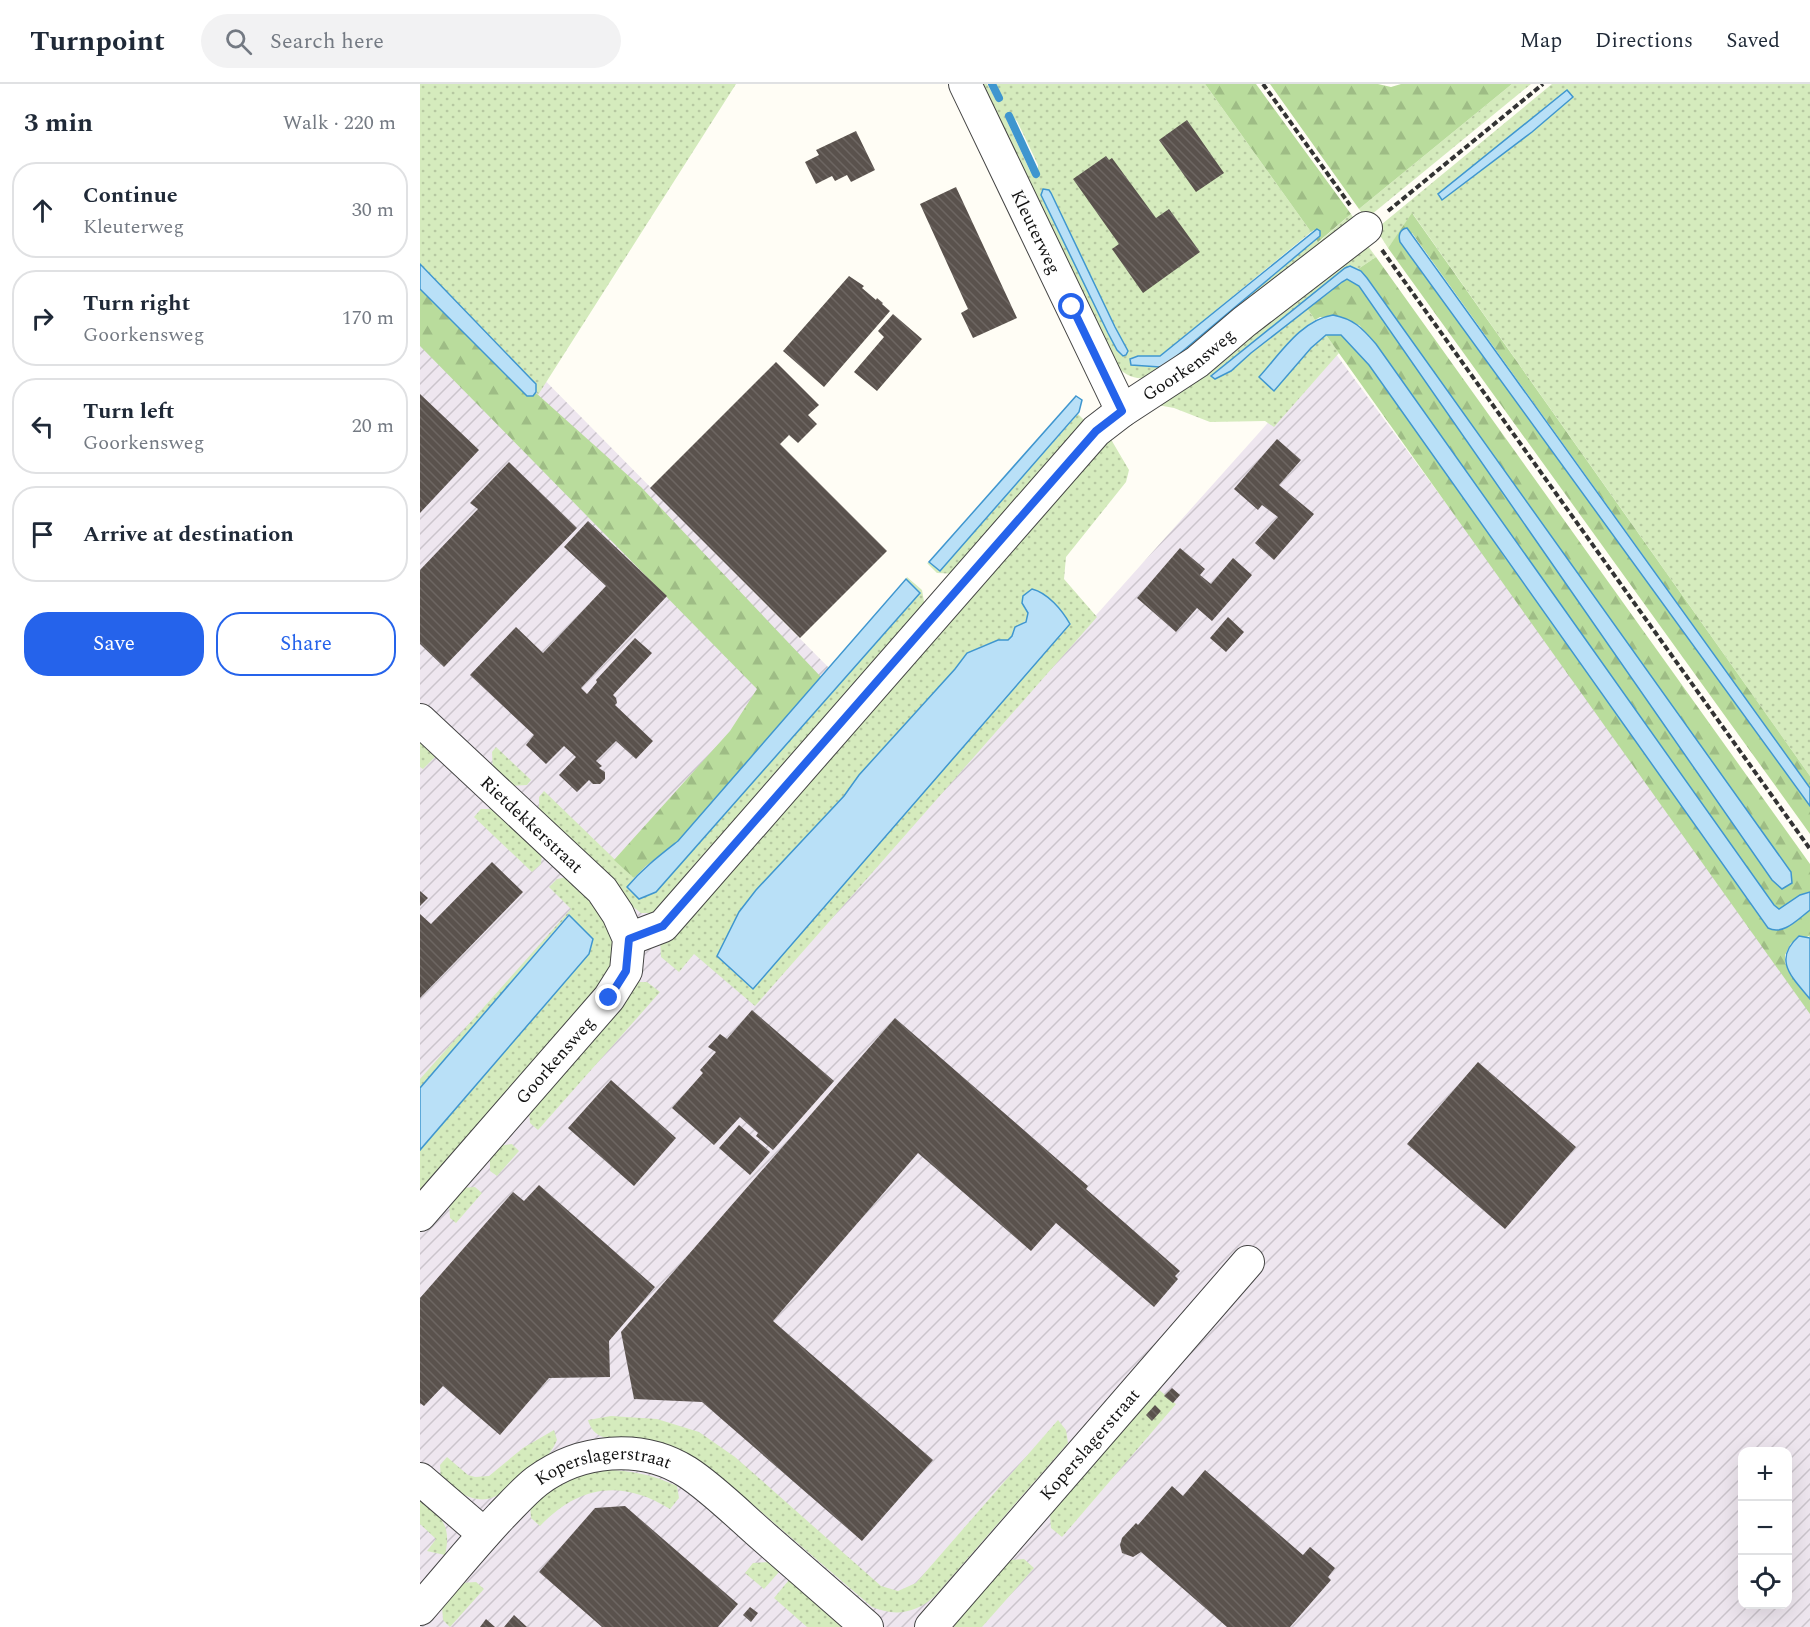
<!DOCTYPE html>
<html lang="en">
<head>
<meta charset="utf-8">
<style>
  body { margin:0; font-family:Spectral,serif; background:#f2f2f3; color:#1f2937 }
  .controls { position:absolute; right:18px; bottom:18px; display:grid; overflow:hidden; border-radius:12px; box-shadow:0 6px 24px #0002 }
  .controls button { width:54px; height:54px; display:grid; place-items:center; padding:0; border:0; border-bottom:2px solid #e0e1e3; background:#fff; color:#1f2937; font:30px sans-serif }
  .stop { position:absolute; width:18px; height:18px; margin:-14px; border:4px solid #2563eb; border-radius:50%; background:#fff }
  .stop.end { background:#2563eb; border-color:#fff; box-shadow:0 2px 6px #0008 }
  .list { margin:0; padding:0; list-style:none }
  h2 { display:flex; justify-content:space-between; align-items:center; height:78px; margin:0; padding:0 24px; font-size:26px }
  h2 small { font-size:20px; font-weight:400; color:#747a83 }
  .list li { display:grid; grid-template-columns:39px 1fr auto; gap:18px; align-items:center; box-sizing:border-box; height:96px; margin:0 12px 12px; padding:0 12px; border:2px solid #e0e1e3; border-radius:24px }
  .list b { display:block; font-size:22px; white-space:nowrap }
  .list p { margin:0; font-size:20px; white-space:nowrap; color:#747a83 }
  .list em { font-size:20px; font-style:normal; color:#747a83 }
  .actions { display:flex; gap:12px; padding:18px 24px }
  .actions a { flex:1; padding:14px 0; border:2px solid #2563eb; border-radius:24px; text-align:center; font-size:21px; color:#2563eb }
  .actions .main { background:#2563eb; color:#fff }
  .icon { flex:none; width:33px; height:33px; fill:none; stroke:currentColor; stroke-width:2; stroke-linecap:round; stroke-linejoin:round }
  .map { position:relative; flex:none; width:1390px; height:1543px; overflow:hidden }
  header { display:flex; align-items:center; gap:36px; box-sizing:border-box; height:84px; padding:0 30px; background:#fff; border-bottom:2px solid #e0e1e3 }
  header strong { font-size:28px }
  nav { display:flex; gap:33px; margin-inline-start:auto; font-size:21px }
  .search { width:420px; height:54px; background:#f2f2f3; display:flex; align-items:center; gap:15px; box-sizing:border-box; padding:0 21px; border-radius:33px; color:#747a83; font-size:22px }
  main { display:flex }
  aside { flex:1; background:#fff }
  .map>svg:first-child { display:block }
  .industrial { fill:url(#industrial-furrows); fill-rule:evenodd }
  .grass { fill:url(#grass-dots); fill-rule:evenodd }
  .forest { fill:url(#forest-firs) }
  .water { fill:#b9e0f7; stroke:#3f96cf; stroke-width:1.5 }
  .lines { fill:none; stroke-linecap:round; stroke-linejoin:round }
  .stream { stroke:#3f96cf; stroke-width:8 }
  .building { fill:url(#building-back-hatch) }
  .street-casing { stroke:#444; stroke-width:34 }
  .path { stroke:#333; stroke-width:4; stroke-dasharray:6 3; stroke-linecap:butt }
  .street { stroke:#fff; stroke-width:32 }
  .route { stroke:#2563eb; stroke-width:8 }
  .labels { text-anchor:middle; stroke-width:6; stroke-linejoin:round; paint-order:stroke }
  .street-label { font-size:18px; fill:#111; stroke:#fff }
</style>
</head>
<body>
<header>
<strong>Turnpoint</strong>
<div class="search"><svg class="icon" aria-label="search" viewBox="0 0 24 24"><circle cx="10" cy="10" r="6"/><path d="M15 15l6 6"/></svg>Search here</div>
<nav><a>Map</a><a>Directions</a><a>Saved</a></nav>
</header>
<main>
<aside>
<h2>3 min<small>Walk · 220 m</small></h2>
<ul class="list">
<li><svg class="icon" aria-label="ahead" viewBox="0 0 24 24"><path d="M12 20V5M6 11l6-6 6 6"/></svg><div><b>Continue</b><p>Kleuterweg</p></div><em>30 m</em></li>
<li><svg class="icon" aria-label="right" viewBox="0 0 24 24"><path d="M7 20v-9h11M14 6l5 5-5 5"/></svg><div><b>Turn right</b><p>Goorkensweg</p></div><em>170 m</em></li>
<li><svg class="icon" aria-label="left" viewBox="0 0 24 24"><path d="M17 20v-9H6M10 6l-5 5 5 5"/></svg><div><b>Turn left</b><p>Goorkensweg</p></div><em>20 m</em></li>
<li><svg class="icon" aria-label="arrive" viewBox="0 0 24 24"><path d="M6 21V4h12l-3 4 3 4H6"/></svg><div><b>Arrive at destination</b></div></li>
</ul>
<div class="actions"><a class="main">Save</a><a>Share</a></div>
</aside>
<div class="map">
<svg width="1390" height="1543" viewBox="0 0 1390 1543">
  <defs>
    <pattern id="industrial-furrows" width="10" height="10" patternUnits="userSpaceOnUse" patternTransform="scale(1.5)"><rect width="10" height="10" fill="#eee6ef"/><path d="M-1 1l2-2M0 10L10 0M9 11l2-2" fill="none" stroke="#cbc4cc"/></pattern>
    <pattern id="grass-dots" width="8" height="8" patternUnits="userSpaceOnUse" patternTransform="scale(1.5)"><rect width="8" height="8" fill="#d5ebbd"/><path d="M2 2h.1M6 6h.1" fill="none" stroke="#b6c8a1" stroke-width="1.8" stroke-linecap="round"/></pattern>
    <pattern id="forest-firs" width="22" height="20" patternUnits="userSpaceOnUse" patternTransform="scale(1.5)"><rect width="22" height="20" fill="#b9dc9c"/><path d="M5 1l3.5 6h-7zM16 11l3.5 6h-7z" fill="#9ebc85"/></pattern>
    <pattern id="building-back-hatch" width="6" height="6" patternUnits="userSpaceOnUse" patternTransform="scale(1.5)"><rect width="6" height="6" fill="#5a524d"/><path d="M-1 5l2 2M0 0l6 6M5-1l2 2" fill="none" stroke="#6d6662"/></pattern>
  </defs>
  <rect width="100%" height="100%" fill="#fffdf5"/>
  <path class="industrial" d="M0,170L412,587L332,916L913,266L1390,913V1543H0ZM1322,1368H1368V1520H1322Z"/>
  <path class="grass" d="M0,0H316L118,311L111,295L0,180Z
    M555,0H567L575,14L581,11L576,0H785L891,148L740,272L710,275L711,281L740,283L746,281L896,155L899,158L931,130L938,141L756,284C728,294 715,303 692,278ZM592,33L597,37L618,81V87L616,89L610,87L587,37V35ZM629,106L695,243L708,267L688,249L621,111V107Z
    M1092,0H1111L946,135L939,125Z
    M1132,0H1390V692L993,130L968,164L956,145ZM1147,6L1153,13L1112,48L1022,116L1018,111Z
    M942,154L956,173L938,185L936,184L817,271L811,287L831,269L887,224L895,236L888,241L840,293L891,264L906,251L919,269L854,343L845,337L790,338L754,324L732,320Z
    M658,330L667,339L540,490L517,489L507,479L509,478L520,487Z
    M689,352L709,386L706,398L646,473L644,495L677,533L335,922L274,870L259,888L241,873L240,854ZM604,524L650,540L332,904L297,872L319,828L336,806L424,712L439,691L535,585L547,569L578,556H588L592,552L593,546L609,534L608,529Z
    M487,493L502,506L506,529L239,829H221L208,819L119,730V713L124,707L214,794L207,804L219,814L500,508L486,495Z
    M0,655L17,671L3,685L0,683Z
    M76,663L111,696L107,701L89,702L73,687L72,668Z
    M61,725H75L122,769L121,780L112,788L54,733Z
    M147,793C183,827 210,852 182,902L0,1111V1066L169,870L173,854L148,831L0,1004V995L151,825L129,803L137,795Z
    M214,898H227L240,908L118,1046L110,1039L109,1027Z
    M92,1060L99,1067L77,1092L70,1087V1072L78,1062Z
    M55,1103L62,1109L36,1139L30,1134L29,1118L41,1104Z
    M738,1305L756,1320L642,1453L631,1444L630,1430Z
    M191,1332L237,1335L279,1348L315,1373L461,1502L478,1507L496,1499L638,1336L646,1346L648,1359L515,1512C496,1529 476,1533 452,1523L290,1384C265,1368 241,1357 211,1354C203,1352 191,1356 183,1353C175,1350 170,1344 168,1336Z
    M134,1346L137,1356C130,1372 120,1380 106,1391C71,1420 60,1425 21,1396L20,1381L27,1373L48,1391L55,1393L69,1392L103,1364Z
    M185,1386C211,1386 233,1391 257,1402L259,1414L250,1425C202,1395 159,1401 120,1442L111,1434L110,1421C138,1402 151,1392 185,1386Z
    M0,1415C21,1432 32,1441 25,1471L7,1467L16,1455L0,1440Z
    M604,1475L614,1484L562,1543H534L540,1532L590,1476Z
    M348,1478L359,1488L344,1505L325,1489L333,1479Z
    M369,1496L422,1543H387L354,1514Z
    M56,1498L64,1505L30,1543L23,1536L22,1522L41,1499Z"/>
  <path class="forest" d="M785,0H836L931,130L898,158L896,155L900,152L894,146L891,148Z
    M850,0H958L971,3L981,0H1092L939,125Z
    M992,129L1390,692V704L992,149L980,158L1390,722V750L968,164Z
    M956,173L1390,780V808L1359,825L1354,821L956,260L939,241L900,233L895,236L887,224L922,197L927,195L939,202L1358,802L1371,788L947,194L938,185Z
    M0,205L107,311L113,312L116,309L221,403L401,593L258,757L226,782L214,794L194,776L310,647L337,605L0,262Z
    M906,251H921L949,281L1348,844C1363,852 1378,835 1390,826V854L1389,852L1371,859L1365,871V879L1374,895L1390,915V930Z"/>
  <path class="water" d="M1147,6L1153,13L1112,48L1022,116L1018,110Z
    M623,105L629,106L631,109L695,243L708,267L706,271L703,272L697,266L688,249L621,111Z
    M987,144L1390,704V722L980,158C978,151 980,145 987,144Z
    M897,145L900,147V152L746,281L740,283L711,281L710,275L718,272H740Z
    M0,180L111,295L116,300V308L113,312H107L0,205Z
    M930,182L941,187L947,194L1371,788L1372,799L1362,805L1352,796L939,202L927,195L922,198L831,269L811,287L795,295L791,292L925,184Z
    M913,231C934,235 942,244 956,260L1354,821L1359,825L1380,811L1390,808V826C1378,835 1363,852 1348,844L949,281L921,251H906L891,264L854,307L839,293C860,270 881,236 913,231Z
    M656,312L662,316L659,328L520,487L509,478Z
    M486,495L500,509L236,808L219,815L207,803C222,785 239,772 258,757Z
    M612,505C628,509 642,526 650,540L333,905L297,872L319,828L336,806L424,712L439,691L535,585L547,569L578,556H588L592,552L595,543L606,538L608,529L602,519L603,512Z
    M149,831L173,855L169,870L0,1066V1004Z
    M1379,852L1390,854V915C1372,893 1352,876 1379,852Z"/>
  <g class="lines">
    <path class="stream" d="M572,0L579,14
      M589,32L616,90"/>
  </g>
  <path class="building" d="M767,36L804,89L776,108L739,56Z
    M436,47L455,86L431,98L427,91L415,97L412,92L396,100L385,78L399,71L396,66Z
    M686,72L689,76L692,74L736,134L749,125L780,168L723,209L692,165L699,160L653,95Z
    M536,103L597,234L553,254L541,229L548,225L500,120Z
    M429,192L444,202L442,204L456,216L457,214L463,219L462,220L470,227L404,303L363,267Z
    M473,230L502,255L457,307L434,288L464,253L458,247Z
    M356,278L399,321L388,331L397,340L378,359L369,351L360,360L467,467L380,554L230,404Z
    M0,310L59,366L0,429Z
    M857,355L881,376L859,401L894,430L854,476L835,459L858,433L842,421L838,426L814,405Z
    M89,378L157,444L24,583L0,560V486L58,425L50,419Z
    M168,437L247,512L161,604L167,610L177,598L176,596L215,554L232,569L193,611L196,614L197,619L195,621L233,657L216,675L196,657L176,677L182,682L179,684L185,688V695L180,700H173L169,696L157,708L139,691L156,673L144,662L126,680L106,661L114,651L50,591L96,543L123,569L186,502L144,463Z
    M760,464L785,485L780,491L791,500L813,474L832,491L792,537L777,524L756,548L717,514Z
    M808,533L824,548L806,568L790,554Z
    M72,778L103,808L0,914V830L11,840Z
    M0,807L8,814L0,822Z
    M332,926L414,997L353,1066L336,1052L338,1049L320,1033L294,1061L252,1024L283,989L280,986L296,968L288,963L300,950L307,955Z
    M475,934L668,1102L666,1105L760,1187L755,1192L758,1195L734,1223L636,1139L611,1167L498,1069L353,1237L513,1376L442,1457L282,1318L214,1315L201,1248Z
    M1058,978L1156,1063L1085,1145L987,1060Z
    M191,996L256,1054L214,1102L148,1044Z
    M319,1041L350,1068L330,1091L299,1064Z
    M119,1101L235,1203L189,1257L190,1293L129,1294L80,1351L23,1302L4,1322L0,1319V1214L93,1108L104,1117Z
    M752,1304L760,1311L753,1319L744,1312Z
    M735,1321L741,1327L732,1337L726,1331Z
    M785,1386L883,1471L890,1463L915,1484L908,1493L911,1496L870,1543H807L721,1468L713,1473L702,1469L700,1461L702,1454L716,1439L718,1441L752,1402L763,1412Z
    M205,1422L318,1520L298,1543H182L119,1488L175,1424Z
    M330,1523L338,1529L331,1538L323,1531Z
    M94,1531L107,1543H84Z
    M66,1535L75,1543H60Z"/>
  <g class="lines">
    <defs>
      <g id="street">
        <path id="s1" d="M545,0L702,327"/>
        <path id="s2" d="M0,636L182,806L198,830L209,855L206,887L189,914L0,1131"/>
        <path id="s3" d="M209,855L243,842L676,347L702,327L777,278L824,238L946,144"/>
        <path d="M0,1395L64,1450"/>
        <path id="s4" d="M0,1525C27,1494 53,1462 81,1432C93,1420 104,1407 117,1397C160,1365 221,1359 267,1388C292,1404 321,1433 344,1453C378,1483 413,1513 447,1543"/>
        <path id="s5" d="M511,1543L828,1178"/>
      </g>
    </defs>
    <use href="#street" class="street-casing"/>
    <path class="path" d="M843,0L930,121
      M968,127L1123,0
      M962,166L1390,765"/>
    <use href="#street" class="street"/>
  </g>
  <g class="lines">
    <path class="route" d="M189,914L206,887L209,855L243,842L676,347L702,327L652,223"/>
  </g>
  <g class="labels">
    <g class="street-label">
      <text dy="6" stroke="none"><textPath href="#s1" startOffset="164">Kleuterweg</textPath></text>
      <text dy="6" stroke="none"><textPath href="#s3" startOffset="808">Goorkensweg</textPath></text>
      <text dy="6" stroke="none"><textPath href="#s2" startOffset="153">Rietdekkerstraat</textPath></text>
      <text transform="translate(135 976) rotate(-49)" y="6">Goorkensweg</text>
      <text dy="6" stroke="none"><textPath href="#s5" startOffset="242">Koperslagerstraat</textPath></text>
      <text dy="6" stroke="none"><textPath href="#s4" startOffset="244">Koperslagerstraat</textPath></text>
    </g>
  </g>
</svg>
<div class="controls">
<button>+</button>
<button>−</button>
<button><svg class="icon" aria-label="locate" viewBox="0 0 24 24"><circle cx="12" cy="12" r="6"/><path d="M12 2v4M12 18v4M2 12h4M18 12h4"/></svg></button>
</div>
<div class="stop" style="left:652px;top:223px"></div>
<div class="stop end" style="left:189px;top:914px"></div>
</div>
</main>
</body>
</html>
